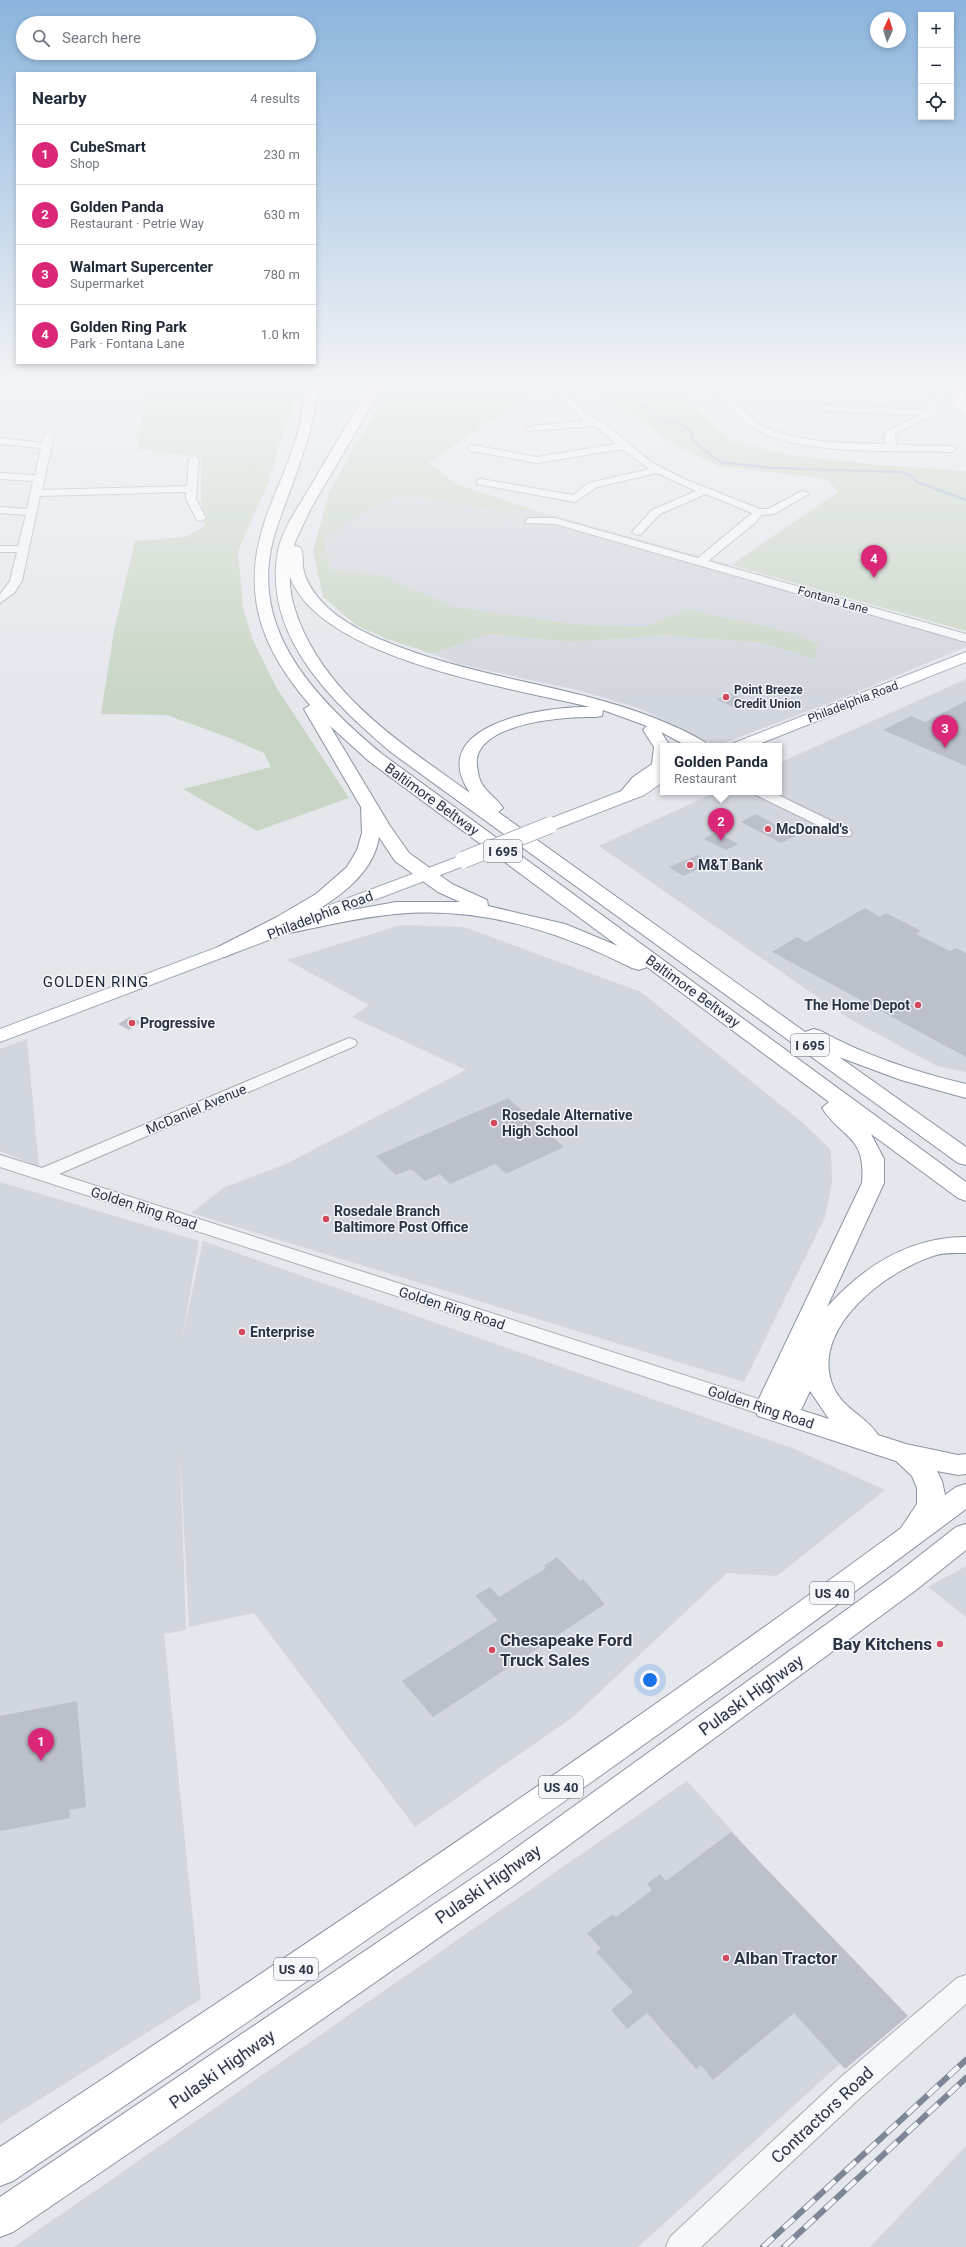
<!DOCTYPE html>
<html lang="en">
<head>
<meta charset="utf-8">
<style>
  body { margin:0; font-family:Roboto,sans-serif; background:#f6f6f7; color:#1f2937 }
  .controls { position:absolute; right:12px; top:12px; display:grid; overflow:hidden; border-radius:0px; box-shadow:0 2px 6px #0003 }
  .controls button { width:36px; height:36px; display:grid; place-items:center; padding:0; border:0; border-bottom:1px solid #e0e1e3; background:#fff; color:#1f2937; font:20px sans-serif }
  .compass { position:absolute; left:870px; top:12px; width:36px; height:36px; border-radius:50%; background:#fff; box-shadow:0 2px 6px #0003; rotate:4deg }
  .you { position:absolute; left:650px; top:1680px; width:14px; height:14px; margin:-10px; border:3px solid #fff; border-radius:50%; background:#1a73e8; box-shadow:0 0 0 6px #1a73e833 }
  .badge { display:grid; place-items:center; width:26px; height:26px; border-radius:50%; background:#db2777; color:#fff; font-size:13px; font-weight:700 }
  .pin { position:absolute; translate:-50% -33px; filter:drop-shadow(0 1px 2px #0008) }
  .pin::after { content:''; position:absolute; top:21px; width:14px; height:12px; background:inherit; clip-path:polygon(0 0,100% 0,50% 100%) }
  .popup { position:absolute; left:660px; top:743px; width:122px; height:52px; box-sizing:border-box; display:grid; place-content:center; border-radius:0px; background:#fff; filter:drop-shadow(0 1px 3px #0005); font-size:13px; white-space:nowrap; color:#747a83 }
  .popup b { font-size:15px; color:#1f2937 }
  .popup::after { content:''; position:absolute; left:50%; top:100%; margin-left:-8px; border:8px solid transparent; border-top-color:#fff }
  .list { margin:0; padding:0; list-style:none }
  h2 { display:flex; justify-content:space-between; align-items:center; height:52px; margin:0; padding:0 16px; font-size:17px }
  h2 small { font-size:13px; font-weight:400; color:#747a83 }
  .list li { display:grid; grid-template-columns:26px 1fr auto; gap:12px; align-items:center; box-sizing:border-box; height:60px; padding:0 16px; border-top:1px solid #e0e1e3 }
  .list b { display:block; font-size:15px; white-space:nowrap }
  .list p { margin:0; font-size:13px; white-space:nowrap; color:#747a83 }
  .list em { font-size:13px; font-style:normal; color:#747a83 }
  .icon { flex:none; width:22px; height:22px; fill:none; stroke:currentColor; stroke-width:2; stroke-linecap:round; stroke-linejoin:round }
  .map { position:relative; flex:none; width:966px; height:2247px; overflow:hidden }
  .search { position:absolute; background:#fff; box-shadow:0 2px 6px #0003; left:16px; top:16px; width:300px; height:44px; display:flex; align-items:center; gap:10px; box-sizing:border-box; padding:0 14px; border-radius:22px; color:#747a83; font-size:15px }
  .panel { position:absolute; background:#fff; box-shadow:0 2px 6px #0003; left:16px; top:72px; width:300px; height:292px; border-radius:0px }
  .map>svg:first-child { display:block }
  .built { fill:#d2d6de }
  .green { fill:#c9d6c5 }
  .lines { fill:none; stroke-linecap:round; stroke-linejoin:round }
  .stream { stroke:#9fb4cc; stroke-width:2.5 }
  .building { fill:#bbc0ca }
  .minor-casing { stroke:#a9aeb7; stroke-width:2 }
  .major-casing { stroke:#a3abb8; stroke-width:2 }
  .highway-casing { stroke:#8b94a3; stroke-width:2 }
  .minor { fill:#f7f8fa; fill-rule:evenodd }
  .major { fill:#fff; fill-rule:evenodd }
  .highway { fill:#fff; fill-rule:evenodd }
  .rail-casing { stroke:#7d8696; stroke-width:6 }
  .rail { stroke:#f4f6f9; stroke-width:4.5; stroke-dasharray:14; stroke-linecap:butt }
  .major-bridge-casing { stroke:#a3abb8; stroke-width:18; stroke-linecap:butt }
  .major-bridge { stroke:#fff; stroke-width:16 }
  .poi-dot { fill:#d1495b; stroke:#f4f6f9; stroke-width:1.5 }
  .labels { text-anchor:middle; stroke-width:3; stroke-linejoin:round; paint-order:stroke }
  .far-street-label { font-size:12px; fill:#2b3445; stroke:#f4f6f9 }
  .far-poi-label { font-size:12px; font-weight:bold; fill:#2b3445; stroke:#f4f6f9; text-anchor:start }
  .shield { fill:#f4f6f9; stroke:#676e7b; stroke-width:1 }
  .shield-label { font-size:13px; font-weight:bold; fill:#2b3445 }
  .street-label { font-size:14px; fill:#2b3445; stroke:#f4f6f9 }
  .poi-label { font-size:14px; font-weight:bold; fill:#2b3445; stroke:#f4f6f9; text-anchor:start }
  .neighbourhood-label { font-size:15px; letter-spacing:1px; fill:#1d2536; stroke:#f4f6f9 }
  .near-poi-label { font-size:17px; font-weight:bold; fill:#2b3445; stroke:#f4f6f9; text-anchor:start }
  .near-street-label { font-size:17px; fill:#2b3445; stroke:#f4f6f9 }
</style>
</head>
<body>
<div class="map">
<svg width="966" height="2247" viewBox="0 0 966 2247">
  <rect width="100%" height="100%" fill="#e4e7ec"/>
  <path class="built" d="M408,496L499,511L534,510L731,565L721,572L966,643V647L845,697L716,746L641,709L582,691L458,664L433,654L487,634L574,642L665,635L763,643L815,659L818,644L790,632L686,609L645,627L583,625L454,607L382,575L330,569L325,539L352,520L390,499Z
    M966,679V1072L937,1066L848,1018L599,846L716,792H779V763Z
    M401,925L464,927L641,992L803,1123L831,1150L832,1182L825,1217L744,1382L191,1213L225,1187L286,1164L466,1070L352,1017L369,1005L287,960Z
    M27,1039L39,1167L0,1151V1049Z
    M0,1182L199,1241L182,1339L203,1241L792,1448L885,1490L777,1576L727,1573L573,1717L415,1827L254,1613L189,1627L180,1450L186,1630L164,1634L201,1999L0,2124Z
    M966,1566V1617L928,1587Z
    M687,1781L896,2013L638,2247H14Z
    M966,2146V2247H870Z"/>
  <path class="green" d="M148,382H297L290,415L279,444L269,481L238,551L243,608L253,640L276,687L349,798L257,831L183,789L271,767L264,753L227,737L167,715L101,714L114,631L135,541L185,537L205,526L201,501V457L137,449Z
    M395,382H546L429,463L456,484L534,510L499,511L408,496L390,499L352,520L325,539L330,569L382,575L454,607L583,625L645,627L686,609L790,632L818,644L815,659L763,643L665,635L574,642L487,634L433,654L387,639L356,625L323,597L313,551L329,492L362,434Z
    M585,382H669L677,392L731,441L789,455L880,465L966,471V631L731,565L838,492L827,479L718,466L677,446Z"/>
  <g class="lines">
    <path class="stream" d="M630,382L641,397L639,403L660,419L680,424L690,430L693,441L720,462L774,468L900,472L910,475L917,482L966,500"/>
  </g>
  <path class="building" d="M730,693L750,702L735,708L716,699Z
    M966,701V766L883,730L911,716L925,722Z
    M756,814L796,836L781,843L741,822Z
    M716,832L738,844L726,850L704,839Z
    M698,855L712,863L683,876L669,867Z
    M865,908L880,917L886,913L921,931L916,934L950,951L956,948L966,953V1057L772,952L797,937L806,942Z
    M130,1017L141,1022L129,1030L118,1024Z
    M508,1098L564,1147L506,1174L495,1164L450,1184L440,1174L425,1181L411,1169L396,1175L376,1156Z
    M557,1557L580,1581L583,1579L605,1604L433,1717L402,1681L498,1620L475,1596L490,1587L499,1597L546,1568L544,1566Z
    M77,1701L86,1807L69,1810L70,1818L0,1831V1716Z
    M731,1832L908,2016L845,2069L794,2013L713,2080L701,2065L696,2069L647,2013L627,2029L611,2010L633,1992L596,1952L601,1949L587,1933L613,1914L616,1917L652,1890L647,1884L660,1874L666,1881Z"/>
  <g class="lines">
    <defs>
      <path id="minor" d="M706,382H717C731,394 741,410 756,421C787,444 848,443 886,444L884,436L889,430L920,415L822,411L817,408L822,405L928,410L925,402L910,382H920L936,405L938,413L895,434L896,445L951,446L956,449L951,452C895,450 807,456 757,430C745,424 715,393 706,382Z
        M561,390L564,391L588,416L604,423L651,462L684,479L760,509H768L800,492L804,491L809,494L774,514L761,515L756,522L708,561L966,634V642L555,524L526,523L525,521L530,518H555L698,558L752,513L706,494L660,514L641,534L637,535L632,532L652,510L696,491L657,473L597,487L575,502L477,484V480L481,479L573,495L589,483L649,469L622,449L537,463L472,451L467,448L472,445L537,457L616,444L595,426L528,431L526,429L531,426L584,421L556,393Z
        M49,432L54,435L42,490L187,486L189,459L194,456L199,459L196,499L206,518L201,521L197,520L186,499V492L40,496L22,581L14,593L0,603V594L10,581L17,552H0V546H18L26,515L0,513V507L27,509L33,481L0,479V473L35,475L41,448L0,444V438L42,443L44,435Z
        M754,792H772L850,830L852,833L850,836H840L756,795Z
        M349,1038L355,1040L357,1043L355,1046L59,1174L774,1404L777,1409L774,1414L767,1416L760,1414L0,1167V1155L42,1168Z
        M966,1975V2004L861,2097L701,2247H666L670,2237L841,2077L957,1978Z"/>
      <path id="major" d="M944,382H956L966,401V416L960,412Z
        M966,652V662L754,746H732L734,743Z
        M663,771V782L644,795L556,829H544L541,825L544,821L632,787L643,778Z
        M463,855L469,856L472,860L469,864L0,1042V1029Z"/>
      <path id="highway" d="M306,382H318C314,436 294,477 277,527C243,625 313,696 382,754L966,1182V1201L958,1198L871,1134L884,1159V1183L827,1307C864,1266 909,1237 966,1237V1253C955,1253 943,1252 933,1256C887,1271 814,1325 831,1381C840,1409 866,1415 878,1435L906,1444L958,1455L966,1454V1474L958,1475L937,1471L942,1481L945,1495L956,1487L966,1484V1509C655,1742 336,1964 13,2181L0,2186V2147C304,1946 607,1744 901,1528L917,1504V1488L912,1476L896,1461L758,1416L754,1409L862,1183C866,1135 843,1140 822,1108L829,1102L647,967L639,970L632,968C558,931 481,906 396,914C360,917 325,926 289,933L281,930L225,957L218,955L215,951L218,947L275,918L316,894L347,867L357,850L362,833L361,807L304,709L310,705C264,652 242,599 262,530C269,505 281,482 289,459C299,434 304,409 306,382ZM330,726L370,762L618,946L565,924L488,906L487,900L452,884L409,853L390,826ZM379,837L395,861L438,892L460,902H396L302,919C334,901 373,876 379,837ZM810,1391L829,1419L801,1410Z
        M373,382H385L310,510L295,542L294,546L300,547C304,552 302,561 303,567C305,582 317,598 328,608C354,631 390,644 422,655C516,686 618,692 705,742L707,746H687L661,732L670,746H663V772L645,785L633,799H621L618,795L633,777L652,764L654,747L643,730L647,726L603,710L602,716L596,717C567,716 484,722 477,758C476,763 478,772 479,777C482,790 496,797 503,808L498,812L805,1032L814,1029L821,1031C866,1056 916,1072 966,1084V1098L901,1080L839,1057L966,1147V1165L958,1163L392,753C333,703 262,636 278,551C282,531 295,512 306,494C328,456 350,419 373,382ZM290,577C321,660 513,688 590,707C546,706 423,724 470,793C405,746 330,699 299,621C294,608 289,591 290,577Z
        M966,1524V1550L916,1590L520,1881L185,2115L13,2232L0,2237V2197L498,1861L896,1574L956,1527Z"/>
    </defs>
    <use href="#minor" class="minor-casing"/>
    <use href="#major" class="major-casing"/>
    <use href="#highway" class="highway-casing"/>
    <use href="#minor" class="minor"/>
    <use href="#major" class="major"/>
    <use href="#highway" class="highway"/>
    <defs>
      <path id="rail" d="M763,2247L966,2060
        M784,2247L966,2078"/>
    </defs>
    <use href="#rail" class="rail-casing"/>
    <use href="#rail" class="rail"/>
    <defs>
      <path id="major-bridge" d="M463,860L550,825"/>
    </defs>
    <use href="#major-bridge" class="major-bridge-casing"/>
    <use href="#major-bridge" class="major-bridge"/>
  </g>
  <linearGradient id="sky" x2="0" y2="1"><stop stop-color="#8bb4dd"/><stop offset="0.55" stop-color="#f3f4f6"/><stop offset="1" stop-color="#f3f4f6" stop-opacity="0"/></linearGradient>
  <rect width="966" height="697" fill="url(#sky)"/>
  <g class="poi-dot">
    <circle cx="726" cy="697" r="4"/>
    <circle cx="768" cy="829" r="4"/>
    <circle cx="690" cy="865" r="4"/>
    <circle cx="918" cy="1005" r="4"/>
    <circle cx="132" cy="1023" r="4"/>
    <circle cx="494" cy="1123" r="4"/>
    <circle cx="326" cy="1219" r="4"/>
    <circle cx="242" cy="1332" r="4"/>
    <circle cx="940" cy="1644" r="4"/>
    <circle cx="492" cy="1650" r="4"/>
    <circle cx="726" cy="1958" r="4"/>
  </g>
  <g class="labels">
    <g class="far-street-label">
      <text transform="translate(833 600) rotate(16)" y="4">Fontana Lane</text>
      <text transform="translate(853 702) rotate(-21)" y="4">Philadelphia Road</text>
    </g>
    <g class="far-poi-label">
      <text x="734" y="694">Point Breeze<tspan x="734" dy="14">Credit Union</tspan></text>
    </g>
    <g class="shield">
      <rect x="484" y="840" width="38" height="22" rx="3"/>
      <rect x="791" y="1034" width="38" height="22" rx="3"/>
      <rect x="810" y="1582" width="44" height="22" rx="3"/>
      <rect x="539" y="1776" width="44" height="22" rx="3"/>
      <rect x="274" y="1958" width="44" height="22" rx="3"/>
    </g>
    <g class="shield-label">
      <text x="503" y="856">I 695</text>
      <text x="810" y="1050">I 695</text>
      <text x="832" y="1598">US 40</text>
      <text x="561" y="1792">US 40</text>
      <text x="296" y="1974">US 40</text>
    </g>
    <g class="street-label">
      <text transform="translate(432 799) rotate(36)" y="5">Baltimore Beltway</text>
      <text transform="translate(320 915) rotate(-21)" y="5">Philadelphia Road</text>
      <text transform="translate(693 991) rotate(36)" y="5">Baltimore Beltway</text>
      <text transform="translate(196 1109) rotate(-23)" y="5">McDaniel Avenue</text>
      <text transform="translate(144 1208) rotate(18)" y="5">Golden Ring Road</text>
      <text transform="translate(452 1308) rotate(18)" y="5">Golden Ring Road</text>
      <text transform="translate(761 1407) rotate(18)" y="5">Golden Ring Road</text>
    </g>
    <g class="poi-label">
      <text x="776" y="834">McDonald's</text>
      <text x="698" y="870">M&amp;T Bank</text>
      <text x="910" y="1010" text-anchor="end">The Home Depot</text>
      <text x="140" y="1028">Progressive</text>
      <text x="502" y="1120">Rosedale Alternative<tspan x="502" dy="16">High School</tspan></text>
      <text x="334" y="1216">Rosedale Branch<tspan x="334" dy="16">Baltimore Post Office</tspan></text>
      <text x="250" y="1337">Enterprise</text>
    </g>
    <g class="neighbourhood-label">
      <text x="96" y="987">GOLDEN RING</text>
    </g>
    <g class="near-poi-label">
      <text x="500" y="1646">Chesapeake Ford<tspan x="500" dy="20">Truck Sales</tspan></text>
      <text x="932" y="1650" text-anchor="end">Bay Kitchens</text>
      <text x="734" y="1964">Alban Tractor</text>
    </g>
    <g class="near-street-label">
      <text transform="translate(751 1695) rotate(-36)" y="6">Pulaski Highway</text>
      <text transform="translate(488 1884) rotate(-35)" y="6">Pulaski Highway</text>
      <text transform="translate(222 2069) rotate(-35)" y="6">Pulaski Highway</text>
      <text transform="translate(822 2115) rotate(-43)" y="6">Contractors Road</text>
    </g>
  </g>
</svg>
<div class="controls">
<button>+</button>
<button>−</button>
<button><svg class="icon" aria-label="locate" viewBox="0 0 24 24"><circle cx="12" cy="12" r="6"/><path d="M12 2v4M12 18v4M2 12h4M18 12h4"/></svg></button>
</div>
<svg class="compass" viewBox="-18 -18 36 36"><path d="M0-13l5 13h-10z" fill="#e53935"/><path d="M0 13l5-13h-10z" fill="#747a83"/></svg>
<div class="you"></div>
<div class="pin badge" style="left:41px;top:1761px">1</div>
<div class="pin badge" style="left:721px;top:841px">2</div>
<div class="popup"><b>Golden Panda</b>Restaurant</div>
<div class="pin badge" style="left:945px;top:748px">3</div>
<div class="pin badge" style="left:874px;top:578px">4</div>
<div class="search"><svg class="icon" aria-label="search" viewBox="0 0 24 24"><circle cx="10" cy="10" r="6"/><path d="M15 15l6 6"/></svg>Search here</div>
<section class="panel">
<h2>Nearby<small>4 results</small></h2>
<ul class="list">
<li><span class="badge">1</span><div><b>CubeSmart</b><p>Shop</p></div><em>230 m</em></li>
<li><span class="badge">2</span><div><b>Golden Panda</b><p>Restaurant · Petrie Way</p></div><em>630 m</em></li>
<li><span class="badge">3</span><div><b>Walmart Supercenter</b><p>Supermarket</p></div><em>780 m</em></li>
<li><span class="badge">4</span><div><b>Golden Ring Park</b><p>Park · Fontana Lane</p></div><em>1.0 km</em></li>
</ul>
</section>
</div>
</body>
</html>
